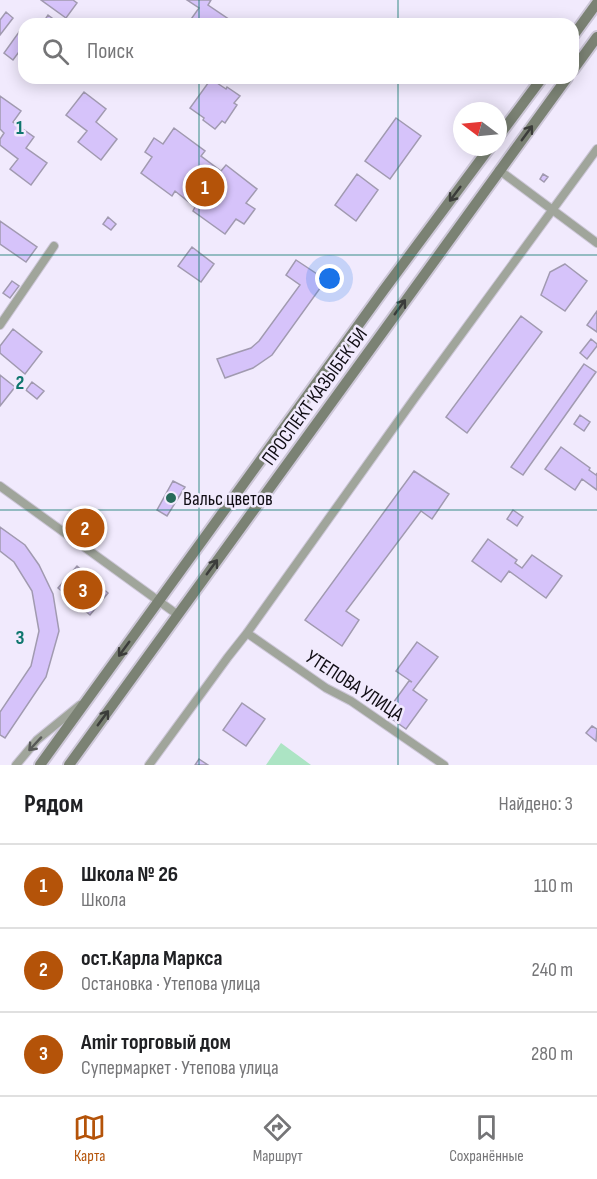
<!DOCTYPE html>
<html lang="ru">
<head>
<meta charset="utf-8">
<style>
  body { margin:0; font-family:"Sofia Sans Condensed",sans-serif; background:#f2f2f2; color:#202124 }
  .compass { position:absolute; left:453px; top:102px; width:54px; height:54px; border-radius:50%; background:#fff; box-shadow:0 3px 15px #0003; rotate:286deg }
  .you { position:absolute; left:330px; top:279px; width:21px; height:21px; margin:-15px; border:4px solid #fff; border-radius:50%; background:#1a73e8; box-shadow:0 0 0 9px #1a73e833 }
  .badge { display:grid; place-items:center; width:39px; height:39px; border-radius:50%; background:#b45309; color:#fff; font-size:20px; font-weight:700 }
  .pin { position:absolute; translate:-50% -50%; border:3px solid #fff; box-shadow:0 2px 6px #0006 }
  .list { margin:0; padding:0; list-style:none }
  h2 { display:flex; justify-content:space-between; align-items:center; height:78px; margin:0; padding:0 24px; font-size:26px }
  h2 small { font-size:20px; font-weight:400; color:#757577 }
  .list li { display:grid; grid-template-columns:39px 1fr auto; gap:18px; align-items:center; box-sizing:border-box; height:84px; padding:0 24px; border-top:2px solid #e0e0e0 }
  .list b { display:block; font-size:22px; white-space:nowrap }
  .list p { margin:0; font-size:20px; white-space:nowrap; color:#757577 }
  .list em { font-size:20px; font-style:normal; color:#757577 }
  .icon { flex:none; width:33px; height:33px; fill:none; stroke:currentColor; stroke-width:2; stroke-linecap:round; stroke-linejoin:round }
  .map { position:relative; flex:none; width:597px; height:765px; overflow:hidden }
  .search { position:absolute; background:#fff; box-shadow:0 3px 15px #0003; left:18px; right:18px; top:18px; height:66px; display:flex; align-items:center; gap:15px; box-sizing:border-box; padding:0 21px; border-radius:18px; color:#757577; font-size:22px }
  .sheet { height:330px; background:#fff }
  nav { display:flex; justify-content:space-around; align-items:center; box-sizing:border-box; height:84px; border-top:2px solid #e0e0e0; background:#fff; font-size:16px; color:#757577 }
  nav a { display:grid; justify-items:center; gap:3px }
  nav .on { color:#b45309 }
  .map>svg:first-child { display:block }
  .green { fill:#ace4c4 }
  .building { fill:#d6c3fa; stroke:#a19ab0; stroke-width:1.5 }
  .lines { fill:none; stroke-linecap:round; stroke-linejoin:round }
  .street-casing { stroke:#cdc7d8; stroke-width:10 }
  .secondary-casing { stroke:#cdc7d8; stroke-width:14 }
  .street { stroke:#a0a59b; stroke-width:8 }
  .secondary { stroke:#7b8274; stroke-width:10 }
  .oneway { stroke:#3b3c3a }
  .oneway2 { stroke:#585958 }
  .grid { fill:none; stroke:#0f766e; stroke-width:1.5; stroke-opacity:0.55 }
  .poi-dot { fill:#276a5b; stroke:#f1eafd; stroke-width:2 }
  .labels { text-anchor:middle; stroke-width:5; stroke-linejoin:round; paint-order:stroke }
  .street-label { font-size:20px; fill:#100d14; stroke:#f1eafd }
  .poi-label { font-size:20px; fill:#100d14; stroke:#f1eafd; text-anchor:start }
  .grid-label { font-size:20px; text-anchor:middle; font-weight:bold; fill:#0f766e; stroke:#f1eafd; stroke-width:5; stroke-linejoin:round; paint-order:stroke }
</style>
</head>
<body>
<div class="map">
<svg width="597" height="765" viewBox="0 0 597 765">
  <rect width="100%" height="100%" fill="#f1eafd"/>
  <path class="green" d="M281,743L311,765H266Z"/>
  <path class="building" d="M41,0H73L77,3L66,18Z
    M187,0H211L208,5L230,20L227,24H192L189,22L199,8Z
    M6,12L13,18L0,35V20Z
    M48,15L60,24H42Z
    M24,25V45L13,60L4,53Z
    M211,79L226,89L227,87L240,96L234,103L237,105L225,123L222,121L215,129L203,120L204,118L190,108Z
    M84,92L106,109L96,122L117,139L101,160L78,142L87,131L66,115Z
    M0,96L21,111L13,122L34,137L26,148L47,163L31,185L10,169L18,159L0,145V139L4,133L0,129Z
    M396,118L421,136L390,179L365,161Z
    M174,128L205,151L201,156L221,171L226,165L257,189L246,203L255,209L244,224L236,219L225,234L193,211L195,207L175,191L172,196L141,173L152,157L145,152L154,138L163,144Z
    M357,174L378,190L356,221L335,205Z
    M543,174L548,177L544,182L540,179Z
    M108,217L116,224L111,230L103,224Z
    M0,221L37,247L26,262L0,244Z
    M192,247L214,264L201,282L178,266Z
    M296,260L326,280L272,355L253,368L225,378L217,359L251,348L259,341L300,285L286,275Z
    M565,264L587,281L565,311L541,295L550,272Z
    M12,281L19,286L10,298L3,293Z
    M597,311V332L587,325Z
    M521,316L542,332L467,433L446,417Z
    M13,329L42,352L25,374L0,353V346Z
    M591,339L597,344V346L587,359L580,353Z
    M584,364L596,372L523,475L511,467Z
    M0,375L15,387L0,406Z
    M32,382L44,391L37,399L26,390Z
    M580,415L590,422L584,431L574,424Z
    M561,447L590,468L589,470L596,475L597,473V490L582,479L575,490L545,469Z
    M414,471L449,494L432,519L421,511L346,611L359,620L342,646L305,620Z
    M173,481L185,487L167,516L157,510Z
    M513,510L523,517L517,526L507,519Z
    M0,527L25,545L39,565L53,594L59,631L46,677L5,738L0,735V712L31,666L39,631L32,591L14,562L0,551Z
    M488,539L517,560L515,563L522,568L532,555L562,576L546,598L509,571L501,582L472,561Z
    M77,566L108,593L90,615L58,588Z
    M417,642L438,657L413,690L427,700L406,729L385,714L409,681L412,682L396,671Z
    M242,703L265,719L246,746L223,730Z
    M592,726L597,729L596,741L586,733Z
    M199,759L208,765H195Z"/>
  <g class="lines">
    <defs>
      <path id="street" d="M499,170L597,243
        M0,325L54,246
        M0,486L178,615
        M247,633L326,688L351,701L444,765
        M16,765L37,740L80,705
        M149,765L228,657L247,633L414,399L597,149"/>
      <path id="secondary" d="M573,36L597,3
        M573,70L597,37
        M498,137L542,78
        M40,765L383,291L490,147
        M69,765L567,78"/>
    </defs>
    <use href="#street" class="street-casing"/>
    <use href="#secondary" class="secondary-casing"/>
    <use href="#street" class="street"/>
    <use href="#secondary" class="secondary"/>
  </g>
  <defs><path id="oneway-shaft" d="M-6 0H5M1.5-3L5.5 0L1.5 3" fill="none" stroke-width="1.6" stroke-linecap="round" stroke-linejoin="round" transform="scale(1.5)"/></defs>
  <g class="oneway">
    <use href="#oneway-shaft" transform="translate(527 133) rotate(-54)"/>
    <use href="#oneway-shaft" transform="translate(455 194) rotate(127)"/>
    <use href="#oneway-shaft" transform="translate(400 307) rotate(-54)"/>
    <use href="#oneway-shaft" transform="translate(212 567) rotate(-54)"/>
    <use href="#oneway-shaft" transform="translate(124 649) rotate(126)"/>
    <use href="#oneway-shaft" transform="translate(103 718) rotate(-54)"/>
  </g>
  <use class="oneway2" href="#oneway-shaft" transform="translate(35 744) rotate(133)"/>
  <path class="grid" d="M199,0V24M398,0V24M199,78V765M398,78V765M0,255H597M0,510H597"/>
  <circle class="poi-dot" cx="171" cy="498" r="6"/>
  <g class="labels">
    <g class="street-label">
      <text transform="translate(314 396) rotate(-54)" y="7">ПРОСПЕКТ КАЗЫБЕК БИ</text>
      <text transform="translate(355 685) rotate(33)" y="7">УТЕПОВА УЛИЦА</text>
    </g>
    <g class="poi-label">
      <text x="183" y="505">Вальс цветов</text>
    </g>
  </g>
  <g class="grid-label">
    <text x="20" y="134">1</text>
    <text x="20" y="389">2</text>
    <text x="20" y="644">3</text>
  </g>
</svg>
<svg class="compass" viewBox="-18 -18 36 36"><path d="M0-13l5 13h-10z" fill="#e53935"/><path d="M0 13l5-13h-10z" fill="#757577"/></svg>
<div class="you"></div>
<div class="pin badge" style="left:205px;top:187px">1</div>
<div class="pin badge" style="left:85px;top:528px">2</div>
<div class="pin badge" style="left:83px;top:590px">3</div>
<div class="search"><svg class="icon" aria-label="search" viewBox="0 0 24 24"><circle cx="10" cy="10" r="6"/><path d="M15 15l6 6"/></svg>Поиск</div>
</div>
<section class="sheet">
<h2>Рядом<small>Найдено: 3</small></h2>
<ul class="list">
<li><span class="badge">1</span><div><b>Школа № 26</b><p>Школа</p></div><em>110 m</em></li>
<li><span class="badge">2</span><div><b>ост.Карла Маркса</b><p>Остановка · Утепова улица</p></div><em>240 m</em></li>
<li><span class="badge">3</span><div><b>Amir торговый дом</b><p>Супермаркет · Утепова улица</p></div><em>280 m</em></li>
</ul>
</section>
<nav>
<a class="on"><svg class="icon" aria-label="map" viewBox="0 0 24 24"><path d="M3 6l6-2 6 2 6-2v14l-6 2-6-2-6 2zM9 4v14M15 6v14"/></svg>Карта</a>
<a><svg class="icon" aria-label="directions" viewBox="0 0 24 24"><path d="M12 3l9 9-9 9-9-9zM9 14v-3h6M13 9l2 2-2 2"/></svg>Маршрут</a>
<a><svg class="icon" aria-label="saved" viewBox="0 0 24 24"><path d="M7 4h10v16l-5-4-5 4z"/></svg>Сохранённые</a>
</nav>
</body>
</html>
